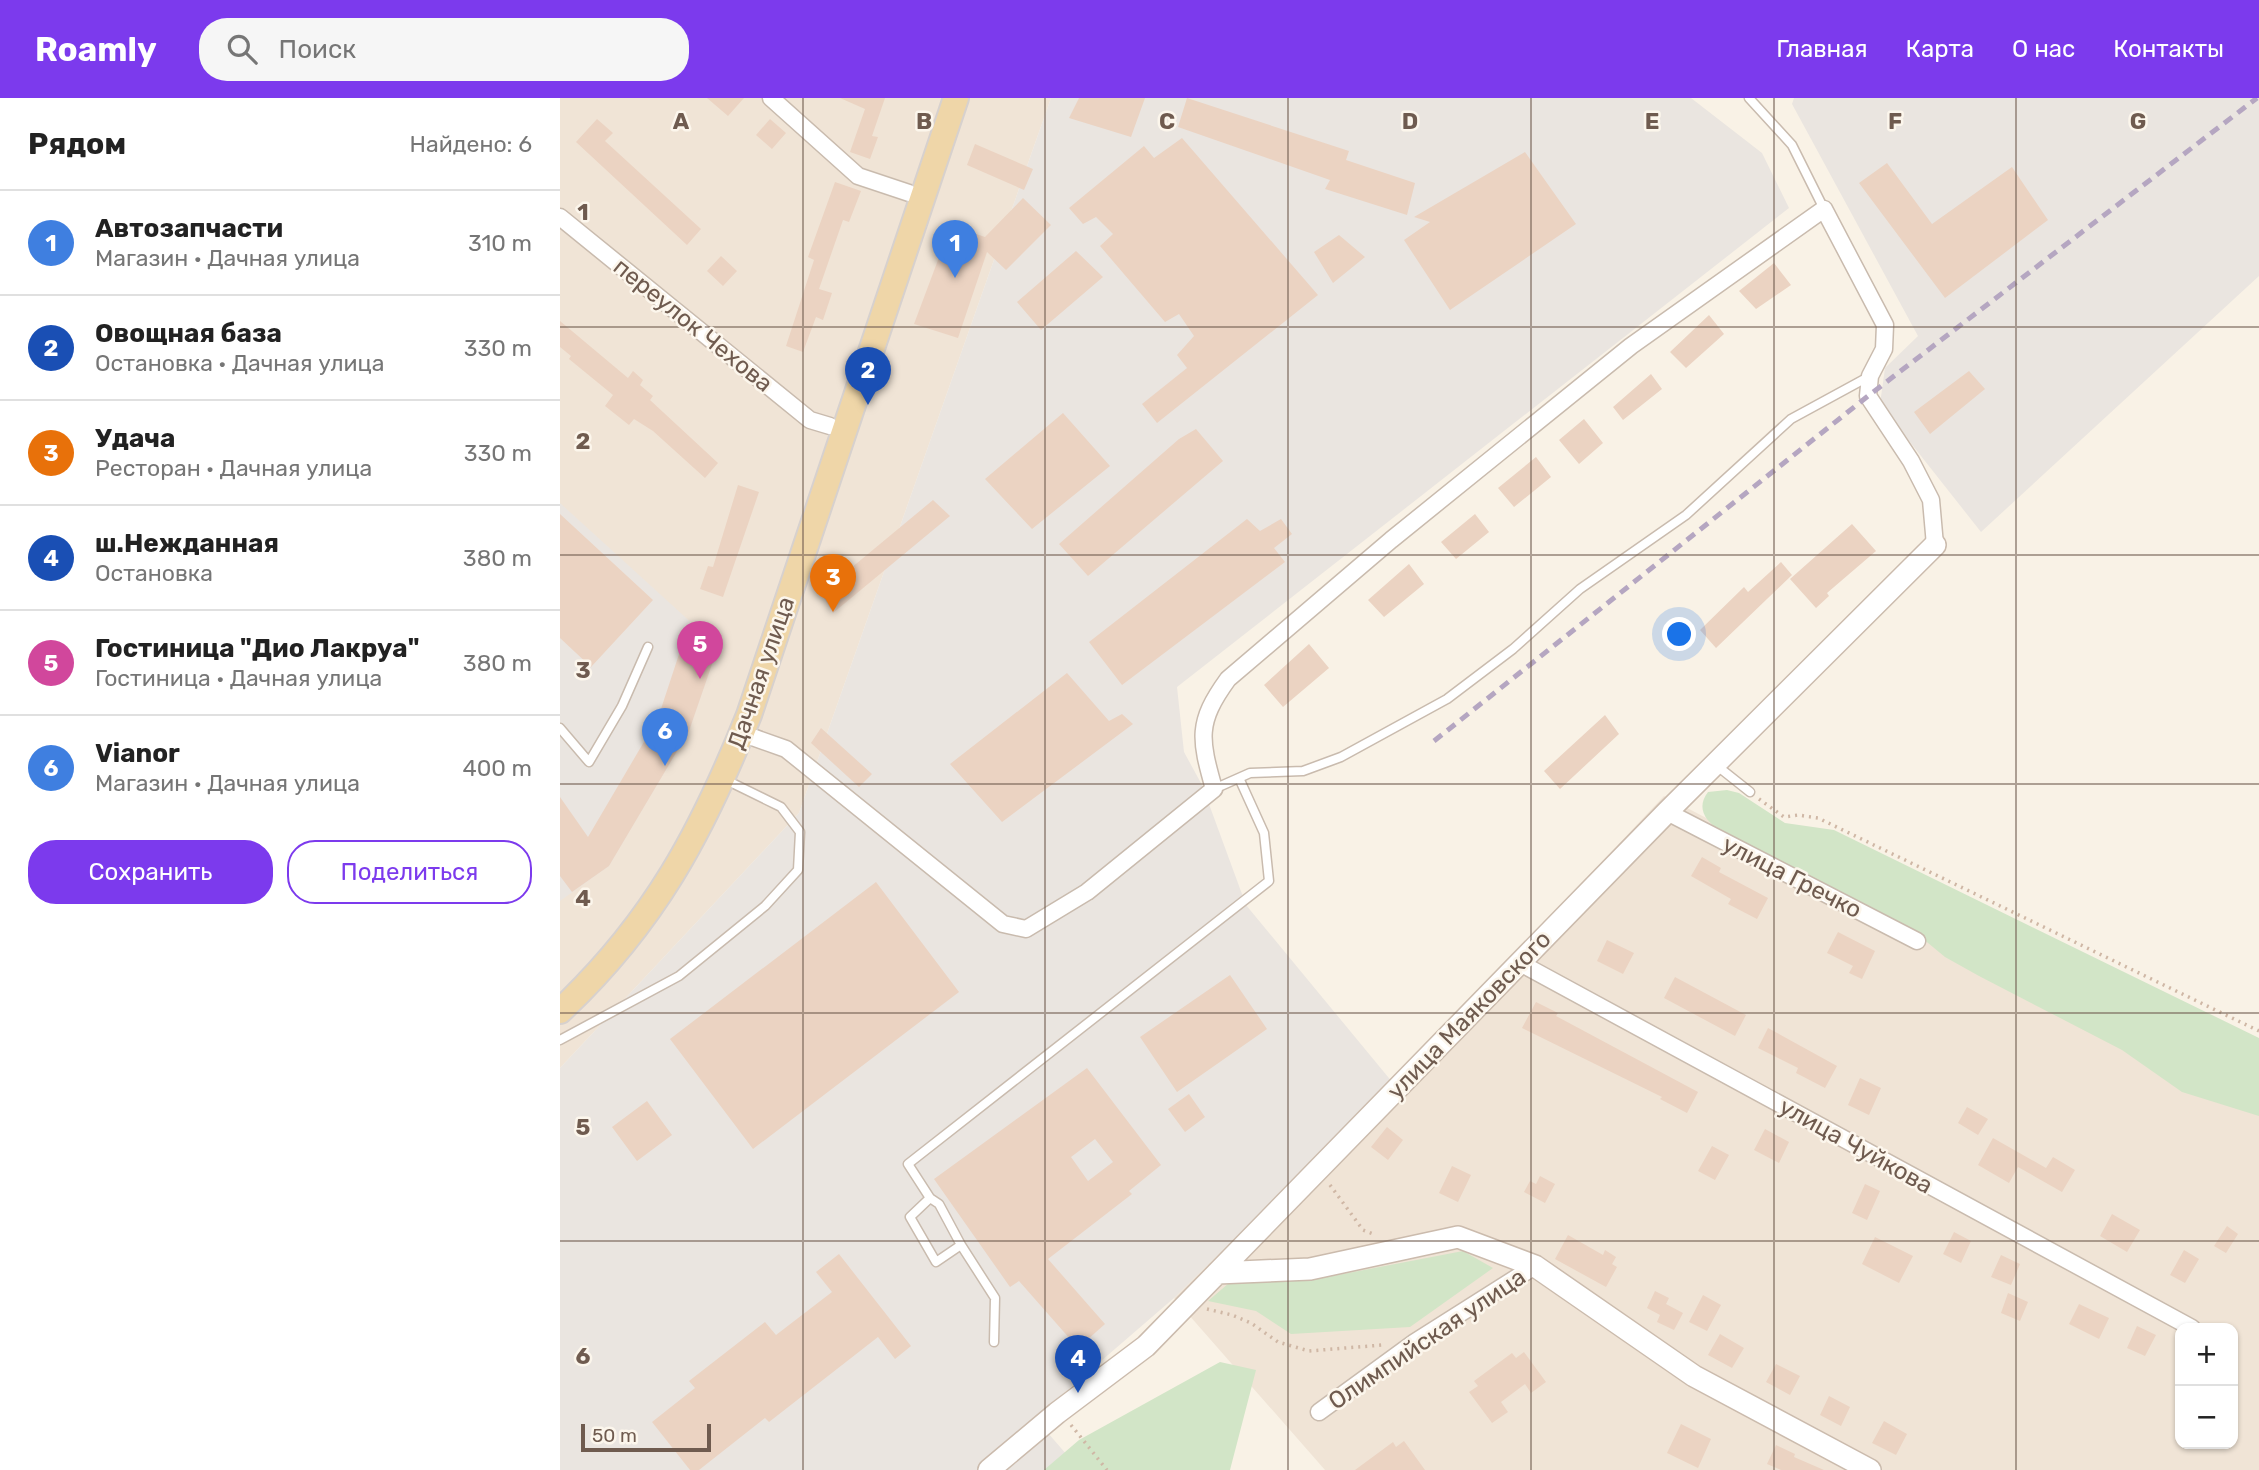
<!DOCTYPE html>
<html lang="ru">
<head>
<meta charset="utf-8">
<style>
  body { margin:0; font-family:Rubik,sans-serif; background:#f6f6f6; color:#222 }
  .controls { position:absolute; right:21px; bottom:21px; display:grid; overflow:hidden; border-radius:14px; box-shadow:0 2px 5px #0004 }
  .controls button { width:63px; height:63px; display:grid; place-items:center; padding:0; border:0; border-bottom:2px solid #e0e0e0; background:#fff; color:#222; font:35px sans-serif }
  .scale { position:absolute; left:21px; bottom:18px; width:130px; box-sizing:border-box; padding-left:7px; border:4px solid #6f5b4f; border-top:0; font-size:19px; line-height:24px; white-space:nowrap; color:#6f5b4f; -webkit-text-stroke:5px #fcf6ec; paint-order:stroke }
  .you { position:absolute; left:1120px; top:537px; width:24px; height:24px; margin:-18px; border:5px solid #fff; border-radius:50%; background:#1a73e8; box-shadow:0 0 0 10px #1a73e833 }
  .badge { display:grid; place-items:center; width:46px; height:46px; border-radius:50%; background:#7c3aed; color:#fff; font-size:23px; font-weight:700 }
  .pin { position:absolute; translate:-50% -58px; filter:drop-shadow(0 2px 4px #0008) }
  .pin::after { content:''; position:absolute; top:37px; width:24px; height:21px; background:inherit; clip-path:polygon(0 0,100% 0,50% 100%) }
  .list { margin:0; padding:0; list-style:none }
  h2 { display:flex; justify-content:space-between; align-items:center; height:91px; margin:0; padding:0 28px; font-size:30px }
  h2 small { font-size:23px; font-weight:400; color:#767676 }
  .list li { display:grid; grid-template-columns:46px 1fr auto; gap:21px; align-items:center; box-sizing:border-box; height:105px; padding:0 28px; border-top:2px solid #e0e0e0 }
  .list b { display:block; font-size:26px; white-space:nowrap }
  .list p { margin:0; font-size:23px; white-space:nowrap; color:#767676 }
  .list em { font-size:23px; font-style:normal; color:#767676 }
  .actions { display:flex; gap:14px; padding:21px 28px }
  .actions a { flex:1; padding:16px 0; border:2px solid #7c3aed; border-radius:28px; text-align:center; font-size:24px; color:#7c3aed }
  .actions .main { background:#7c3aed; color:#fff }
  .icon { flex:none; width:38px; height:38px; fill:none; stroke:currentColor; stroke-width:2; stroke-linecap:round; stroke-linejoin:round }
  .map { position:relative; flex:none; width:1699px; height:1372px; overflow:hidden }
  header { display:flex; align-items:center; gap:42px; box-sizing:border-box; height:98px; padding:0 35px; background:#7c3aed; color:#fff }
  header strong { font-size:33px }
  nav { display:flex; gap:38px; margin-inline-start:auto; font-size:24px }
  .search { width:490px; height:63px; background:#f6f6f6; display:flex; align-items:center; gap:18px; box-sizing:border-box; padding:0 24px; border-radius:28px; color:#767676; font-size:26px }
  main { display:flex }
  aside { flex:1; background:#fff }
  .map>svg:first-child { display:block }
  .residential { fill:#f0e4d6; fill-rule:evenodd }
  .industrial { fill:#eae5e0 }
  .green { fill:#d2e5c7 }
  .building { fill:#ebd3c2; fill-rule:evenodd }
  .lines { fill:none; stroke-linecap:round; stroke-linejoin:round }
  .lane-casing { stroke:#c9bbae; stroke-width:11 }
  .street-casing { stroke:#c9bbae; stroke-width:19 }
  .secondary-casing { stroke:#cbbbad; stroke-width:24 }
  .primary-casing { stroke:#d7d1ce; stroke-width:28 }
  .path { stroke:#cfb7a5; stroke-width:3.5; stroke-dasharray:2 5; stroke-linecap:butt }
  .lane { stroke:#fff; stroke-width:8 }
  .street { stroke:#fff; stroke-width:16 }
  .secondary { stroke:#fff; stroke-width:21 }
  .primary { stroke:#efd6a8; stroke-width:24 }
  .rail { stroke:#b5a6c1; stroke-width:5; stroke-dasharray:10 7; stroke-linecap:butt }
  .grid { fill:none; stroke:#6f5b4f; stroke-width:2; stroke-opacity:0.55 }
  .labels { text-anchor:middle; stroke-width:5; stroke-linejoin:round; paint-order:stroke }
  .street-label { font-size:24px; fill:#6f5b4f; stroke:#fcf6ec }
  .grid-label { font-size:23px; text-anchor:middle; font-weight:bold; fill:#6f5b4f; stroke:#fcf6ec; stroke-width:5; stroke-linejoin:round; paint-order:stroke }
</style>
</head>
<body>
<header>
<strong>Roamly</strong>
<div class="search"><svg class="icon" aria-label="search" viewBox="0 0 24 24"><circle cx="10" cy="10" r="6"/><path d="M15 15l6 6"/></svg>Поиск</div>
<nav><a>Главная</a><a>Карта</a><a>О нас</a><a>Контакты</a></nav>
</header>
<main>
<aside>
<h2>Рядом<small>Найдено: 6</small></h2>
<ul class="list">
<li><span class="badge" style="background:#3f7fe0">1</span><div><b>Автозапчасти</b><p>Магазин · Дачная улица</p></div><em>310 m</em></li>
<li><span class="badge" style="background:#1a4fb4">2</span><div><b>Овощная база</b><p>Остановка · Дачная улица</p></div><em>330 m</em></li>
<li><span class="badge" style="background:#e8710a">3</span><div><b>Удача</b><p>Ресторан · Дачная улица</p></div><em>330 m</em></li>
<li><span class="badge" style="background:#1a4fb4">4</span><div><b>ш.Нежданная</b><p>Остановка</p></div><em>380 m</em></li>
<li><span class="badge" style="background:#d1479c">5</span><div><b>Гостиница &quot;Дио Лакруа&quot;</b><p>Гостиница · Дачная улица</p></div><em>380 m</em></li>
<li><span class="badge" style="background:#3f7fe0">6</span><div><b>Vianor</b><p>Магазин · Дачная улица</p></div><em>400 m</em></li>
</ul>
<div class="actions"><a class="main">Сохранить</a><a>Поделиться</a></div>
</aside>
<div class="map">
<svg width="1699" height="1372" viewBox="0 0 1699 1372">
  <rect width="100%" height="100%" fill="#f9f2e6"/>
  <path class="residential" d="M0,0H491L239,715L0,970Z
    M1104,698L1364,833L1699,998V1372H765L614,1200L833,985ZM1620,1230H1673V1346H1620Z"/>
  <path class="industrial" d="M491,0H1131L1202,55L1229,110L617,589L624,654L642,687L686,807L833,985L614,1200L475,1320L520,1372H0V970L239,715Z
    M1234,0H1699V178L1421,434L1320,306L1325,270L1358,238L1232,6Z
    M0,405L158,549L129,633L49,768L0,803Z"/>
  <path class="green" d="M1167,692L1179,695L1225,725L1274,732L1699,940V1018L1622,994L1562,952L1419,878L1385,859L1362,840L1159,732C1145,722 1136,710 1148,694Z
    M903,1153L933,1170L850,1229L731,1236L696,1213L648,1203L669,1185L757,1181Z
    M660,1264L696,1272L670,1372H484L519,1342Z"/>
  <path class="building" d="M147,0H184L168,18Z
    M280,0H325L312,38L318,39L310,61L290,54L305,11Z
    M519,0H585L571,39L509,20Z
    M627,0L789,53L786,62L855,85L847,117L765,91L770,82L618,29Z
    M37,21L53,35L45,43L141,131L127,147L16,44Z
    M210,21L226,35L212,51L196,37Z
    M622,40L758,197L597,325L582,306L627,270L617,257L634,238L619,216L605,224L540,148L553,136L536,119L523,126L509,110L584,48L594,60Z
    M415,46L473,71L464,92L407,67Z
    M965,54L1016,126L890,212L844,142L870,124L854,119Z
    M1327,65L1372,126L1452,69L1488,122L1385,200L1299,85Z
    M275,84L301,93L289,124L283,122L259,191L272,195L263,222L256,219L243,254L226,248L254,162L248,159Z
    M463,100L491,127L446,172L427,154L398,240L354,226L381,154L377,153L386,126L425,139Z
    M779,137L805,159L773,185L754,154Z
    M516,153L543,179L481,232L457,204Z
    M161,158L177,173L163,188L147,173Z
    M1214,165L1231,187L1196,211L1179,193Z
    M1149,217L1164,236L1126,270L1110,254Z
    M0,223L68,280L73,273L83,282L80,287L93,298L90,302L158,365L145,380L93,333L74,321L69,327L45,308L53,297L9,261L11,258L0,249Z
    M1409,273L1425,291L1370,336L1354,314Z
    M1091,276L1102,291L1063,322L1053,309Z
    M503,315L550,368L472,431L425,381Z
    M1024,321L1043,345L1019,366L999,342Z
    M636,331L663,363L528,478L499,446L619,341Z
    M976,359L991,379L954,409L938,390Z
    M178,387L199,394L163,499L140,491L148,468L153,469Z
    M373,402L390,418L273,515L261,495Z
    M0,416L93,502L31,569L0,540Z
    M915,416L929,434L896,461L881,444Z
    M687,421L700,433L721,421L732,436L714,450L725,464L562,587L529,544Z
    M1292,426L1316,453L1267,495L1269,498L1256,510L1230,481Z
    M1221,464L1232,477L1156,550L1140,532L1184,489L1188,494Z
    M849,466L864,486L824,519L808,502Z
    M125,538L158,549L129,633L49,768L12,794L0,778V699L28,739L98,620Z
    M749,546L769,570L723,609L704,587Z
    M507,575L549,623L562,616L573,626L442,724L390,666Z
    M1045,617L1059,636L1000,691L984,673Z
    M261,630L312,676L299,689L251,645Z
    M1142,759L1161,770L1159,774L1208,800L1197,821L1168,806L1171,801L1131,778Z
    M316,784L399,894L193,1051L110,941Z
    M1278,834L1315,853L1302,881L1289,875L1293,868L1267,855Z
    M1047,842L1074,855L1063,876L1037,863Z
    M670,877L707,931L617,994L580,939Z
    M1115,879L1186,917L1175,938L1104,900Z
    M976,904L998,915L996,918L1138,994L1127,1015L1100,1001L1102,999L962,930Z
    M1208,930L1277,968L1265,990L1236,975L1238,970L1198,950Z
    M527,970L601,1067L569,1093L572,1096L488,1161L545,1226L518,1250L459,1183L450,1189L374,1081ZM535,1041L553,1064L528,1083L511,1059Z
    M1300,980L1321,990L1309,1017L1288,1007Z
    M629,996L645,1019L625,1034L608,1011Z
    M87,1003L112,1037L77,1063L52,1029Z
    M1407,1009L1428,1021L1418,1037L1398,1025Z
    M827,1029L843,1042L828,1062L811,1049Z
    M1205,1031L1229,1044L1219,1065L1194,1052Z
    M1433,1040L1486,1070L1493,1059L1515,1072L1502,1094L1458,1069L1449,1085L1418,1067Z
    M1152,1048L1169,1057L1155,1082L1138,1073Z
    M892,1068L911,1077L898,1104L879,1095Z
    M980,1078L995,1086L985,1105L964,1094L970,1083L976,1086Z
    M1305,1086L1320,1093L1307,1122L1292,1115Z
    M1552,1116L1580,1132L1567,1154L1540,1138Z
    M1667,1128L1678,1136L1666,1155L1654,1148Z
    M1394,1134L1411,1143L1401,1165L1383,1156Z
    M1008,1137L1043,1157L1045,1152L1056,1159L1052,1166L1057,1169L1046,1189L995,1161Z
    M1315,1139L1353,1158L1339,1185L1302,1166Z
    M1624,1152L1639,1161L1625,1185L1610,1177Z
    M279,1156L351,1248L335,1261L318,1239L209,1324L205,1320L139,1372H130L92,1324L135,1290L129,1283L205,1224L216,1237L272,1194L256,1174Z
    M1441,1157L1460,1166L1451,1187L1431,1179Z
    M1095,1193L1109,1200L1106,1206L1123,1215L1114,1232L1097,1224L1100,1217L1087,1210Z
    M1448,1195L1468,1204L1460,1223L1441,1215Z
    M1143,1197L1161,1207L1147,1233L1129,1224Z
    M1519,1206L1549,1220L1539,1241L1509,1226Z
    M1577,1228L1596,1237L1585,1258L1567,1250Z
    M1160,1236L1184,1250L1172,1270L1148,1257Z
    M964,1254L986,1284L971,1295L965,1286L941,1304L948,1314L932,1325L909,1294L918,1288L914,1283L952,1255L956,1260Z
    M1216,1266L1240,1278L1230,1297L1206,1284Z
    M1269,1298L1290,1309L1281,1328L1260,1317Z
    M1324,1323L1347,1336L1336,1357L1312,1345Z
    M1121,1326L1151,1341L1138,1370L1107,1355Z
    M844,1343L865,1372H795L833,1344L836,1349Z
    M1216,1347L1235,1356L1234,1359L1264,1372H1221L1207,1366Z"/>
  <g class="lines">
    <defs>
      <path id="lane" d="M1189,0L1232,47L1264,111
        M0,630L29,664L62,608L88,549
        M1156,667L1190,694
        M654,691L690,675L743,673L781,659L887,601L953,551L1020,491L1126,417L1231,321L1310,278
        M0,942L119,878L205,808L238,772L240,734L221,709L166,682
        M370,1100L379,1106L401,1147
        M434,1244L435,1200L401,1147L376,1164L350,1119L370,1100L348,1066L709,783L704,735L679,680"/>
      <path id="street" d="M211,0L298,78L349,95
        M0,119L250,322L270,328
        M181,635L226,651L443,826L466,831L527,794L654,691C640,641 636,625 668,581L831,442L1071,248L1264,111L1325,227L1324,251L1310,278L1308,298L1351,363L1371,402L1375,447
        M1107,714L1357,843
        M960,865L1632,1230
        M759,1314L855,1244L975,1168"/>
      <path id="secondary" d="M657,1175L750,1171L898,1139L975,1168L1134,1278L1310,1372
        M429,1372L497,1315L586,1248L1107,714L1375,447"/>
      <path id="primary" d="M0,913C94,825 142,734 189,617L396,0"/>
    </defs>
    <use href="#lane" class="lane-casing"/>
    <use href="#street" class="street-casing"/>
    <use href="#secondary" class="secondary-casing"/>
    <use href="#primary" class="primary-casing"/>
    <path class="path" d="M1199,701L1224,719L1238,717L1258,720L1699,933
      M770,1087L803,1132L816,1137
      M647,1211L672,1217L691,1225L718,1244L749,1253L822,1247
      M511,1327L547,1372"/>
    <use href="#lane" class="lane"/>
    <use href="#street" class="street"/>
    <use href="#secondary" class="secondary"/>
    <use href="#primary" class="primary"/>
    <path class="rail" d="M874,643L1308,298L1697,0"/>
  </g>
  <path class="grid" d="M243,0V1372M485,0V1372M728,0V1372M971,0V1372M1214,0V1372M1456,0V1372M0,229H1699M0,457H1699M0,686H1699M0,915H1699M0,1143H1699"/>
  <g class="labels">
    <g class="street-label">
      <text transform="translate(133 227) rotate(39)" y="8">переулок Чехова</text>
      <text transform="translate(201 575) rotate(-71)" y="8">Дачная улица</text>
      <text transform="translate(1232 779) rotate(27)" y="8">улица Гречко</text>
      <text transform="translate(909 917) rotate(-46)" y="8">улица Маяковского</text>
      <text transform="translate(1296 1048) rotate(29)" y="8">улица Чуйкова</text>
      <text transform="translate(867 1241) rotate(-34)" y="8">Олимпийская улица</text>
    </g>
  </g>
  <g class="grid-label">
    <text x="121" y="31">A</text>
    <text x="364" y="31">B</text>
    <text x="607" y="31">C</text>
    <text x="850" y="31">D</text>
    <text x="1092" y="31">E</text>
    <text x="1335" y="31">F</text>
    <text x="1578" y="31">G</text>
    <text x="23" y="122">1</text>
    <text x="23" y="351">2</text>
    <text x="23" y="580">3</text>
    <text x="23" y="808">4</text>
    <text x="23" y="1037">5</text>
    <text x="23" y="1266">6</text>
  </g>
</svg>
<div class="controls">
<button>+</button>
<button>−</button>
</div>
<div class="scale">50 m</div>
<div class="you"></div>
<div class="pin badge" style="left:395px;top:180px;background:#3f7fe0">1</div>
<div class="pin badge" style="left:308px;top:307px;background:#1a4fb4">2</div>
<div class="pin badge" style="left:273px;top:514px;background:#e8710a">3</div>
<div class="pin badge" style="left:518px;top:1295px;background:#1a4fb4">4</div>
<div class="pin badge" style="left:140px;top:581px;background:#d1479c">5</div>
<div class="pin badge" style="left:105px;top:668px;background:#3f7fe0">6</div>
</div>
</main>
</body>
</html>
